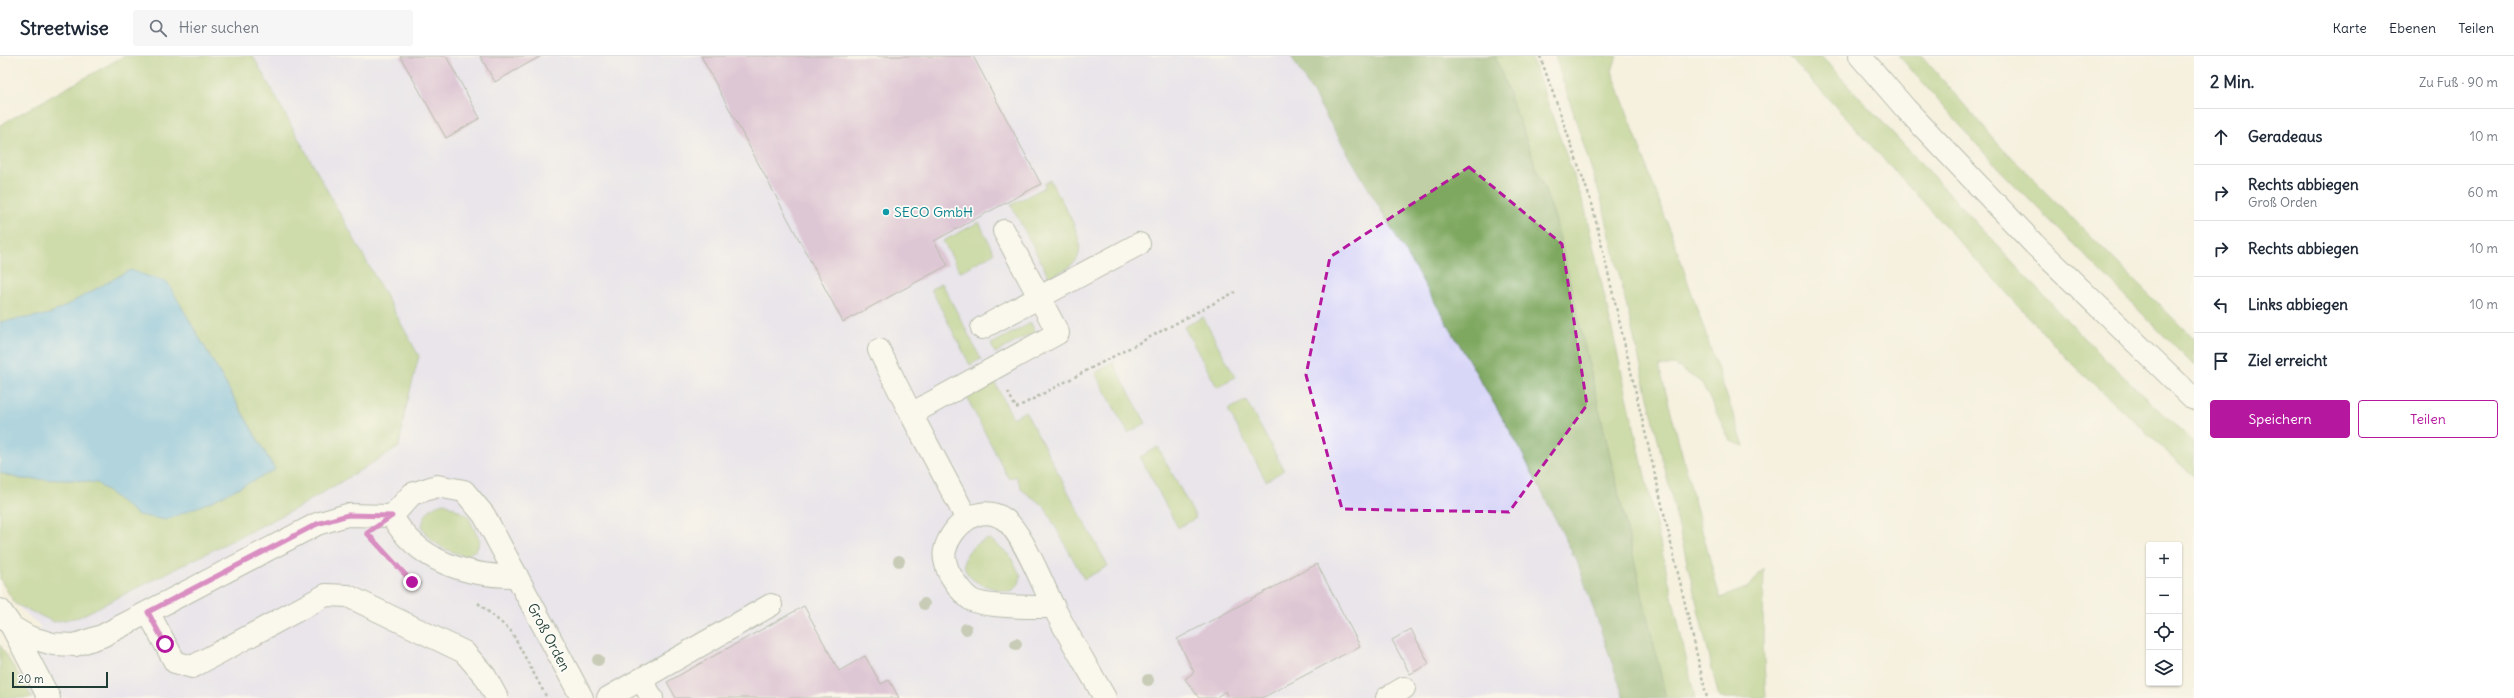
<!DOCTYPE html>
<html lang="de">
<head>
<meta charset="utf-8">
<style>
  body { margin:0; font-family:Delius,sans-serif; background:#f6f6f7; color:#1f2937 }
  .controls { position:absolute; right:12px; bottom:12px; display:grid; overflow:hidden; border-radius:4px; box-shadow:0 1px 3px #0004 }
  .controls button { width:36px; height:36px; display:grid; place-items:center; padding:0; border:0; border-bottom:1px solid #e0e1e3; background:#fff; color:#1f2937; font:20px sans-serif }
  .scale { position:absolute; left:12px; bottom:10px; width:96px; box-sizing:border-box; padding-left:4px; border:2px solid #1f3d34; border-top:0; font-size:11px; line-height:14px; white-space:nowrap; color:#1f3d34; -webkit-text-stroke:3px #fdfcf7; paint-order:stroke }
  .stop { position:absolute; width:12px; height:12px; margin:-9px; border:3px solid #b5179e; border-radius:50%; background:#fff }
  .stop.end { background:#b5179e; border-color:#fff; box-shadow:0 1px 4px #0008 }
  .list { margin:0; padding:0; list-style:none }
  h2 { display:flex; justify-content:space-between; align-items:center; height:52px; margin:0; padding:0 16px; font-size:17px }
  h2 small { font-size:13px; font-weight:400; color:#747a83 }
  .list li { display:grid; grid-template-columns:26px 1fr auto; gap:12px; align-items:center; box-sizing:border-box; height:56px; padding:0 16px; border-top:1px solid #e0e1e3 }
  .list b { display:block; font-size:15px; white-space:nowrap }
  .list p { margin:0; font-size:13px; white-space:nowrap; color:#747a83 }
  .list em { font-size:13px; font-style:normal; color:#747a83 }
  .actions { display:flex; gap:8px; padding:12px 16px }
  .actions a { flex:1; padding:9px 0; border:1px solid #b5179e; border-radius:4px; text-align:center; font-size:14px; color:#b5179e }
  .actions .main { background:#b5179e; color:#fff }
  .icon { flex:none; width:22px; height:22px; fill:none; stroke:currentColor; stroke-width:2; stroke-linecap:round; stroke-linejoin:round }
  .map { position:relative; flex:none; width:2194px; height:642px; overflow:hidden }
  header { display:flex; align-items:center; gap:24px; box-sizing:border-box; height:56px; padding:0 20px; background:#fff; border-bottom:1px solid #e0e1e3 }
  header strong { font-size:19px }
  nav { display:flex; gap:22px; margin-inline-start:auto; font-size:14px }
  .search { width:280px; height:36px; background:#f6f6f7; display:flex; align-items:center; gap:10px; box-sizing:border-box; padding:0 14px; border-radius:4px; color:#747a83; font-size:15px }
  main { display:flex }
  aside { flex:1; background:#fff }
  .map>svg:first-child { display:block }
  .built { fill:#d9d7f8 }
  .green { fill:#9ec16b; stroke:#5e7f50 }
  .forest { fill:#7ea75f; stroke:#4e724a }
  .water { fill:#60b3dc; stroke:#407888 }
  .building { fill:#c194c8 }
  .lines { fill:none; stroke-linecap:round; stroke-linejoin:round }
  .minor-casing { stroke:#6a7c70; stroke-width:24 }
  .major-casing { stroke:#6a7c70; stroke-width:24 }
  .path { stroke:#6a7c70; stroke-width:2.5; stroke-dasharray:3 3; stroke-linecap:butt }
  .minor { stroke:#fff; stroke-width:22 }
  .major { stroke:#fff; stroke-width:22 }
  .tree { fill:#91a088 }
  .route { stroke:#b5179e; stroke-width:5 }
  .marked { fill:none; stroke:#b5179e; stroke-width:3; stroke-dasharray:8 5; stroke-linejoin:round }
  .culture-dot { fill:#0f9aa8; stroke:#fdfcf7; stroke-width:1.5 }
  .labels { text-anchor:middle; stroke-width:3.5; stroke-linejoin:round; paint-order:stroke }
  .culture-label { font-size:14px; fill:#0d838f; stroke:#fdfcf7; text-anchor:start }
  .street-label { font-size:14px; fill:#1f3d34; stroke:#fdfcf7 }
</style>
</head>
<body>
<header>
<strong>Streetwise</strong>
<div class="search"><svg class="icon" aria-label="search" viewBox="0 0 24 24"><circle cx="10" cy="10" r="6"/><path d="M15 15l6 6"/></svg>Hier suchen</div>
<nav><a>Karte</a><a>Ebenen</a><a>Teilen</a></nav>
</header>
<main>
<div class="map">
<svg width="2194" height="642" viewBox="0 0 2194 642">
  <rect width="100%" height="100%" fill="#fdfcf7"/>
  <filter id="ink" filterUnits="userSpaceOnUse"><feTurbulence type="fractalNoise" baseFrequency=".025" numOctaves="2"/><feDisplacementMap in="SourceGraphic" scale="8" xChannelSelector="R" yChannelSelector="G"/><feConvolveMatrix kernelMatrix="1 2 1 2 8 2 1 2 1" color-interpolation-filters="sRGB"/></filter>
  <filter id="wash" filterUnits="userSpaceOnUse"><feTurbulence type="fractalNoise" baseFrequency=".012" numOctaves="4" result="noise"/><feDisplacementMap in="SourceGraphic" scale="16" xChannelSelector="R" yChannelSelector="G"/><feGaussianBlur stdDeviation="0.9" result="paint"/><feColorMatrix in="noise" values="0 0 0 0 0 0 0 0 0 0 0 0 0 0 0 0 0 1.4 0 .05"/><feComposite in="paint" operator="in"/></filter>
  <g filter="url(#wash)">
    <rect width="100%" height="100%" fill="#f5f0de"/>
    <path class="built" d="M124,0H1291L1517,387L1578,508L1624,642H33L28,634L40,570L15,548L0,523V69Z"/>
    <path class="green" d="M124,0H253L419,300L405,355L399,391L299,451L79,561L54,566L15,548L0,523V417L21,423L74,424L97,427L138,459L166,464L212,445L275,413L168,227L130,214L51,258L0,266V69Z
      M1495,0H1531L1584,149L1695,642H1666L1555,162Z
      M1555,0H1617L1612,15L1675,188L1744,390L1730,385L1702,327L1675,309L1659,310L1720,542L1749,531L1764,512L1763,585L1766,642H1719L1602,146Z
      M1789,0H1821L2093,292L2194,386V421L2072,308Z
      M1899,0H1922L2000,90L2194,283V310L1994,108Z
      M1050,124C1059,142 1089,184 1077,203C1071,212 1058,217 1049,221L1011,149L1045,131L1044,128Z
      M979,166L994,197L960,216L943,185Z
      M942,227L981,303L970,309L931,233Z
      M1203,261L1235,321L1217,331L1184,271Z
      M1031,267L1035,276L995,297L991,288Z
      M1113,307L1146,367L1128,377L1095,317Z
      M995,327L1013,362L1025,355L1108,510L1084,523L1044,450L1022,434L1016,420L1009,423L967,342Z
      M1246,344L1284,414L1266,425L1228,354Z
      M1158,391L1196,462L1178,472L1140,401Z
      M445,447L468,460L480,485L476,494L465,500C448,495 429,488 422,470C425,456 431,449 445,447Z
      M990,483L1009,498L1021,520L1019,528L1011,536C1000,534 984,531 975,525C953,510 968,487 990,483Z
      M0,589L33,642H0Z"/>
    <path class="forest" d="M1291,0H1495L1555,162L1666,642H1624L1578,508L1517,387Z"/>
    <path class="water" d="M130,214L168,227L275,414L212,445L166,464L138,459L97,427L74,424L21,423L0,417V266L51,258Z"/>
    <g id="blocks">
      <path class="building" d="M400,0H446L480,62L446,82Z
        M480,0H541L495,26Z
        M701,0H973L1041,128L934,185L948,209L843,266Z
        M1317,508L1360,590L1262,642H1228L1225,635L1216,642H1199L1185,623L1194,616L1177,583Z
        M804,550L839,615L865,600L881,628L889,624L899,642H676L667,626Z
        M1411,573L1429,608L1410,618L1392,584Z"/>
    </g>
  </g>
  <g filter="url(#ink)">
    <use href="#blocks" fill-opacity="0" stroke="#6a7c70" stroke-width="1"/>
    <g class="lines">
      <defs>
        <path id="minor" d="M982,272L1139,188
          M879,294L911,358
          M392,460L412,438L437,430L464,435L484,459L582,642
          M392,460C417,505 467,521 517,520
          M967,463L911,358L1058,277L1004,175
          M1054,551C1037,551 984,552 970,543C962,537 956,528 951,520C947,514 943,501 945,494C951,470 979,446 1004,463C1022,475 1044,532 1054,552C1070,583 1088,612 1105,642
          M0,554L12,571L29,581L53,588L75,589L102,580L317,468L347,459L392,460
          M148,556L175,606L192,611L326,539L348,540L464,596L485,620L497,642
          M12,571L49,642
          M641,623L652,642
          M608,642L771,549
          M1387,642L1404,632"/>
        <path id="major" d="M1860,0L1905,52L2034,188L2194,343"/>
      </defs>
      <use href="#minor" class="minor-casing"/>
      <use href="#major" class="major-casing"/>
      <path class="path" d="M1540,0L1592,148L1707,642
        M1008,336L1016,352L1235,236
        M405,518L412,526L421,528
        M478,547L511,575L547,642"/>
      <use href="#minor" class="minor"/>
      <use href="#major" class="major"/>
    </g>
    <g class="tree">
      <circle cx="899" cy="505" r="6"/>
      <circle cx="924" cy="548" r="6"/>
      <circle cx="966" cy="573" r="6"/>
      <circle cx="1016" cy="588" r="6"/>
      <circle cx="598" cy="604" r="6"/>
      <circle cx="1148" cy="624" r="6"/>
    </g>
  </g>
  <g class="lines" filter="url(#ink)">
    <path class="route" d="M165,588L148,556L317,468L348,459L392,460L367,477L412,526"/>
  </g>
  <path d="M0 0H2194V642H0ZM1469,111L1562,188L1587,349L1509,456L1342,453L1306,319L1330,201Z" fill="#f5f0de" fill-opacity=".55" fill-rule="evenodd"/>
  <path class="marked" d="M1469,111L1562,188L1587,349L1509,456L1342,453L1306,319L1330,201Z"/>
  <circle class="culture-dot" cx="886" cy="156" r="4"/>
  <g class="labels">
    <g class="culture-label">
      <text x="894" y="161">SECO GmbH</text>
    </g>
    <g class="street-label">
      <text transform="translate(549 581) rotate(62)" y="5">Groß Orden</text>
    </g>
  </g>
</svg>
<div class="controls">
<button>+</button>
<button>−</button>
<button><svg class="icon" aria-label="locate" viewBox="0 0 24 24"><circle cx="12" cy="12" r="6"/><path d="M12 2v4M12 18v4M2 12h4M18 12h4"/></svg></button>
<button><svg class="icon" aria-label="layers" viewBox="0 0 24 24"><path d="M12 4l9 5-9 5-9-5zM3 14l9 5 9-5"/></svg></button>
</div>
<div class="scale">20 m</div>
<div class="stop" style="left:165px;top:588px"></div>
<div class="stop end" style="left:412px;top:526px"></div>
</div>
<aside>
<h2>2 Min.<small>Zu Fuß · 90 m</small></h2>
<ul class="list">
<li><svg class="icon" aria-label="ahead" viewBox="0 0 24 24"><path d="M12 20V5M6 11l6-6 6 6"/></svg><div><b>Geradeaus</b></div><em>10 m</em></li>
<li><svg class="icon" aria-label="right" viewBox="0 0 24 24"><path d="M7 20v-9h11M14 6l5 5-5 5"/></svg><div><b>Rechts abbiegen</b><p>Groß Orden</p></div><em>60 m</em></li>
<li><svg class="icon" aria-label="right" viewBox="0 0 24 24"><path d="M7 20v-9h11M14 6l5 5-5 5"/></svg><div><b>Rechts abbiegen</b></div><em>10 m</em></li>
<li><svg class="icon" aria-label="left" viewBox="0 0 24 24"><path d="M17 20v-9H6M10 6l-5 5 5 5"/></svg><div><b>Links abbiegen</b></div><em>10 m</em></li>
<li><svg class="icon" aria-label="arrive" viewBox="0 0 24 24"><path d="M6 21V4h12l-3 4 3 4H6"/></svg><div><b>Ziel erreicht</b></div></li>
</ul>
<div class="actions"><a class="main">Speichern</a><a>Teilen</a></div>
</aside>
</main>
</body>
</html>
